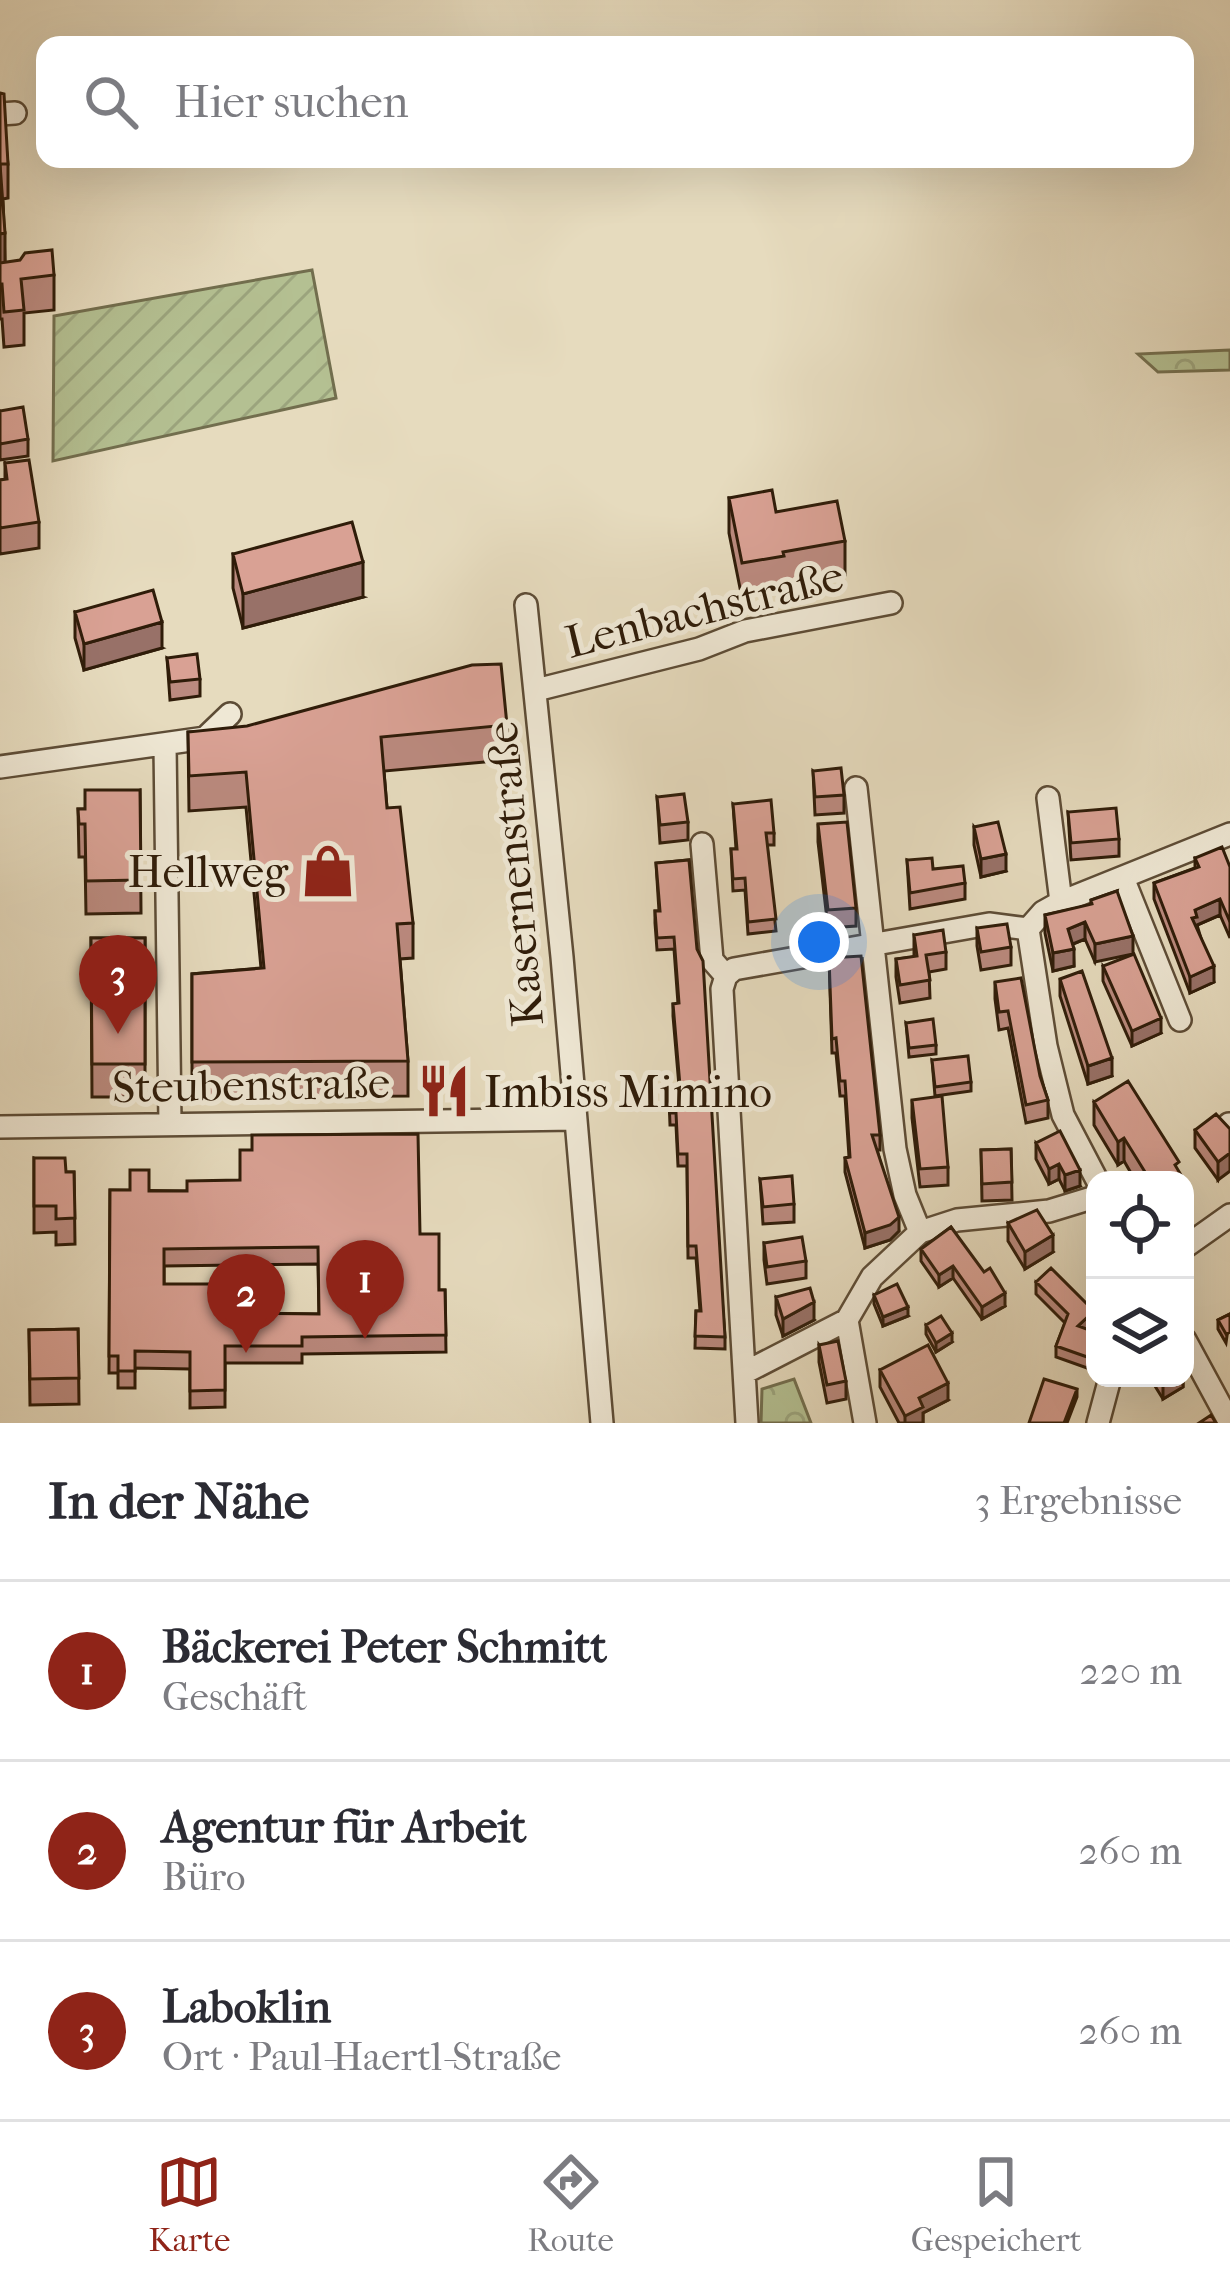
<!DOCTYPE html>
<html lang="de">
<head>
<meta charset="utf-8">
<style>
  body { margin:0; font-family:"IM FELL French Canon",serif; background:#f2f2f3; color:#2b2b33 }
  .controls { position:absolute; right:36px; bottom:36px; display:grid; overflow:hidden; border-radius:24px; box-shadow:0 12px 48px #0002 }
  .controls button { width:108px; height:108px; display:grid; place-items:center; padding:0; border:0; border-bottom:3px solid #e1e1e2; background:#fff; color:#2b2b33; font:60px sans-serif }
  .you { position:absolute; left:819px; top:942px; width:42px; height:42px; margin:-30px; border:9px solid #fff; border-radius:50%; background:#1a73e8; box-shadow:0 0 0 18px #1a73e833 }
  .badge { display:grid; place-items:center; width:78px; height:78px; border-radius:50%; background:#8f2418; color:#fff; font-size:39px; font-weight:700 }
  .pin { position:absolute; translate:-50% -99px; filter:drop-shadow(0 3px 6px #0008) }
  .pin::after { content:''; position:absolute; top:63px; width:42px; height:36px; background:inherit; clip-path:polygon(0 0,100% 0,50% 100%) }
  .list { margin:0; padding:0; list-style:none }
  h2 { display:flex; justify-content:space-between; align-items:center; height:156px; margin:0; padding:0 48px; font-size:51px }
  h2 small { font-size:39px; font-weight:400; color:#7c7c81 }
  .list li { display:grid; grid-template-columns:78px 1fr auto; gap:36px; align-items:center; box-sizing:border-box; height:180px; padding:0 48px; border-top:3px solid #e1e1e2 }
  .list b { display:block; font-size:45px; white-space:nowrap }
  .list p { margin:0; font-size:39px; white-space:nowrap; color:#7c7c81 }
  .list em { font-size:39px; font-style:normal; color:#7c7c81 }
  .icon { flex:none; width:66px; height:66px; fill:none; stroke:currentColor; stroke-width:2; stroke-linecap:round; stroke-linejoin:round }
  .map { position:relative; flex:none; width:1230px; height:1423px; overflow:hidden }
  .search { position:absolute; background:#fff; box-shadow:0 12px 48px #0002; left:36px; right:36px; top:36px; height:132px; display:flex; align-items:center; gap:30px; box-sizing:border-box; padding:0 42px; border-radius:24px; color:#7c7c81; font-size:45px }
  .sheet { height:696px; background:#fff }
  nav { display:flex; justify-content:space-around; align-items:center; box-sizing:border-box; height:168px; border-top:3px solid #e1e1e2; background:#fff; font-size:33px; color:#7c7c81 }
  nav a { display:grid; justify-items:center; gap:6px }
  nav .on { color:#8f2418 }
  .map>svg:first-child { display:block }
  .forest { fill:url(#forest-crowns); stroke:#726e4e; stroke-width:3 }
  .garden { fill:url(#garden-furrows); stroke:#726e4e; stroke-width:3 }
  .lines { fill:none; stroke-linecap:round; stroke-linejoin:round }
  .minor-casing { stroke:#5d4c36; stroke-width:26 }
  .minor { stroke:#efe8d5; stroke-width:21 }
  .wall { fill:#bb8a7f; stroke:#2f1c09; stroke-width:3; fill-rule:evenodd }
  .shaded-wall { fill:#987168; stroke:#2f1c09; stroke-width:3 }
  .building { fill:#d9a194; stroke:#2f1c09; stroke-width:3; fill-rule:evenodd }
  .labels { text-anchor:middle; stroke-width:10; stroke-linejoin:round; paint-order:stroke }
  .street-label { font-size:45px; fill:#2f1c09; stroke:#efe8d5 }
  .poi-label { font-size:45px; fill:#2f1c09; stroke:#efe8d5; text-anchor:end }
</style>
</head>
<body>
<div class="map">
<svg width="1230" height="1423" viewBox="0 0 1230 1423">
  <defs>
    <pattern id="forest-crowns" width="20" height="18" patternUnits="userSpaceOnUse" patternTransform="scale(3)"><rect width="20" height="18" fill="#b4c092"/><path d="M2 6a3 3 0 1 1 6 0M12 15a3 3 0 1 1 6 0" fill="none" stroke="#9ba47d"/></pattern>
    <pattern id="garden-furrows" width="10" height="10" patternUnits="userSpaceOnUse" patternTransform="scale(3)"><rect width="10" height="10" fill="#b4c092"/><path d="M-1 1l2-2M0 10L10 0M9 11l2-2" fill="none" stroke="#9ba47d"/></pattern>
  </defs>
  <rect width="100%" height="100%" fill="#e6dbbe"/>
  <filter id="stains"><feTurbulence type="fractalNoise" baseFrequency=".00167" numOctaves="4"/><feColorMatrix values="0 0 0 0 .2 0 0 0 0 .09 0 0 0 0 .02 0 0 0 .5 -.17"/></filter>
  <radialGradient id="worn" r=".72"><stop offset=".6" stop-color="#630" stop-opacity="0"/><stop offset="1" stop-color="#630" stop-opacity=".3"/></radialGradient>
  <path class="forest" d="M1230,350V370L1158,372L1138,354Z
    M794,1379L811,1423H761L762,1389Z"/>
  <path class="garden" d="M312,270L336,398L53,461L54,316Z"/>
  <g class="lines">
    <defs>
      <path id="minor" d="M0,114L15,113
        M526,605L562,957L602,1423
        M536,690L699,649L745,631L891,603
        M165,745L170,1124
        M0,767L205,738L230,714
        M856,788L895,1149L905,1195L920,1232
        M1048,798L1061,902
        M702,844L712,960L726,976L722,989L747,1423
        M1123,878L1180,1020
        M1028,929L1046,1046L1063,1115L1097,1180
        M726,976L734,969L989,924L1028,929L1043,912L1061,902L1230,834
        M1229,1124L1230,1126
        M0,1127L575,1119
        M1185,1247L1230,1215
        M847,1320L865,1423
        M1185,1340L1230,1423
        M746,1372L847,1320L872,1277L920,1232L957,1220L1049,1211L1095,1197
        M1098,1423L1110,1378"/>
    </defs>
    <use href="#minor" class="minor-casing"/>
    <use href="#minor" class="minor"/>
  </g>
  <path class="wall" d="M0,93L8,164V198L3,199L5,262L54,275V310L24,313V345L4,347L2,319H0Z
    M0,411L28,439V456L0,460Z
    M5,463L39,522V548L0,554V480L5,479Z
    M729,498L776,512L845,541V575L784,587V590L742,598L729,533Z
    M233,554L363,597L243,628L233,588Z
    M75,612L162,648L84,670L75,638Z
    M167,658L200,679V696L170,700Z
    M507,725V760L384,771L387,808L413,923V958L400,959L408,1061V1096L192,1097V974L261,968L246,807L189,811L188,732Z
    M813,771L844,795V813L815,815Z
    M140,790L141,913L86,914L85,857H79L78,809H85Z
    M657,797L688,822V840L660,843Z
    M733,804L774,833V845H767L776,931L748,934L745,890L733,891L731,849H736Z
    M1068,812L1119,839V856L1071,860Z
    M818,824L856,908V926L828,928L818,842Z
    M974,827L1006,871L981,877L974,845Z
    M1195,858L1230,867V938L1220,915L1197,925L1214,982L1190,993L1154,899V883L1195,868Z
    M689,860L725,1337V1349L695,1348L696,1311H700L696,1258H688L687,1166H678L676,1125H670L669,1099L679,1086L673,1016V1004H678L674,949L657,950L655,923V911H659L656,863Z
    M907,860L965,883V899L910,909Z
    M1117,891L1095,962L1085,939L1073,944L1074,966L1053,971L1045,933V915L1091,905V900Z
    M977,928L1011,947V965L981,970L977,946Z
    M914,935L946,952V969L929,972L930,998L900,1003L896,977V959L914,957Z
    M91,938H145V1097H92Z
    M829,958L880,1135V1150H877L899,1231L890,1240L865,1248L845,1172V1158L849,1157L845,1096H840L836,1053H832Z
    M1103,966L1161,1033L1132,1046L1103,981Z
    M1060,979L1112,1076L1088,1084L1060,996Z
    M995,982L1040,1076L1048,1100V1118L1026,1123L1008,1028L999,1030L995,999Z
    M906,1023L936,1045V1054L909,1057Z
    M932,1060L971,1082V1091L935,1096Z
    M912,1100L948,1167V1185L920,1187L912,1118Z
    M1094,1102L1179,1173L1181,1180H1135L1124,1161L1118,1165L1094,1125Z
    M1230,1129L1218,1180L1195,1148V1130Z
    M1036,1143L1080,1186L1065,1191L1059,1179L1049,1184L1036,1159Z
    M1011,1149L1012,1200L982,1201L981,1150Z
    M34,1158L66,1172H74L75,1244L56,1245V1232L34,1233Z
    M760,1179L794,1204V1222L763,1224Z
    M240,1180L420,1234L439,1290H445L446,1352L302,1354V1363H225V1407L190,1408V1369L135,1368V1388H118V1373H109L110,1190L187,1191ZM318,1264L319,1314L223,1313L164,1284V1266Z
    M1008,1223L1053,1252L1025,1269L1008,1241Z
    M951,1227L1005,1306L982,1319L953,1278L939,1287L921,1261V1249Z
    M764,1243L806,1261V1278L767,1284L764,1260Z
    M1036,1282L1094,1322L1086,1329L1095,1332V1355L1090,1369L1056,1357V1346L1065,1323L1036,1294Z
    M874,1295L908,1316L883,1326L874,1304Z
    M776,1297L814,1320L783,1336L776,1315Z
    M1230,1314L1226,1343L1218,1329V1320Z
    M926,1325L952,1342L936,1352L926,1334Z
    M78,1329L79,1404L30,1405L29,1330Z
    M819,1345L846,1381V1399L827,1403L819,1362Z
    M880,1370L948,1400L923,1413V1423H899L880,1387Z
    M1150,1378H1183V1387L1163,1399Z"/>
  <path class="shaded-wall" d="M5,233V268L0,269V234Z
    M363,562V597L243,628V594Z
    M162,622V648L84,670V644Z
    M1006,854V871L981,877V859Z
    M1220,899V915L1197,925V933L1192,918L1195,910Z
    M1085,922V939L1068,946V929Z
    M1133,936V954L1095,962V944Z
    M1074,949V966L1053,971V953Z
    M1214,966V982L1190,993V977Z
    M1161,1018V1033L1132,1046V1031Z
    M1112,1058V1076L1088,1084V1066Z
    M1124,1138V1161L1118,1165V1142Z
    M1230,1153V1171L1218,1180V1162Z
    M1059,1164V1179L1049,1184V1169Z
    M1080,1170V1186L1065,1191V1175Z
    M899,1217V1231L890,1240L865,1248V1233Z
    M1053,1235V1252L1025,1269V1252Z
    M953,1266V1278L939,1287V1275Z
    M1005,1293V1306L982,1319V1307Z
    M814,1302V1320L783,1336V1319Z
    M908,1307V1316L883,1326V1317Z
    M1094,1311V1322L1078,1337V1326Z
    M952,1333V1342L936,1352V1343Z
    M1095,1344V1355L1090,1369V1358Z
    M1169,1378H1183V1387L1163,1399V1381Z
    M948,1383V1400L923,1413V1423H905V1416L919,1398Z
    M1077,1389V1397L1067,1423H1064Z"/>
  <path class="building" d="M0,93L4,94L8,164H0L5,233L0,234Z
    M52,250L54,275L21,279L24,310L4,312L2,284H0V263L20,260L25,253Z
    M23,407L28,439L0,444V411Z
    M29,460L39,522L0,528V480L7,479L5,463Z
    M772,490L776,512L837,501L845,541L783,552L784,556L742,563L729,498Z
    M352,522L363,562L243,594L233,554Z
    M153,590L162,622L84,644L75,612Z
    M197,654L200,679L170,682L167,658Z
    M501,664L507,725L381,737L387,808L400,807L413,923L397,924L408,1061L192,1062V974L264,968L246,772L189,776L188,732L247,726L472,665Z
    M841,768L844,795L815,797L813,771Z
    M85,790H140L141,880L86,881L85,824H79L78,809H85Z
    M684,794L688,822L660,825L657,797Z
    M771,800L774,833H766L776,919L748,922L745,878L733,879L731,849H737L733,804Z
    M1116,808L1119,839L1071,843L1068,812Z
    M847,822L856,908L828,910L818,824Z
    M998,822L1006,854L981,859L974,827Z
    M1222,847L1230,867V922L1220,899L1195,910L1197,917L1192,918L1214,966L1190,977L1154,883L1199,867L1195,858Z
    M932,858L933,869L963,866L965,883L910,893L907,860Z
    M689,860L697,949L703,961L725,1337L695,1336L696,1311H701L696,1246H688L687,1154H678L676,1113H670L669,1087L680,1086L673,1004L679,1003L674,937L657,938L655,911H660L656,863Z
    M1117,891L1133,936L1095,944L1085,922L1068,929L1074,949L1053,953L1045,915L1092,904L1091,900Z
    M1007,924L1011,947L981,952L977,928Z
    M943,930L946,952L926,955L930,980L900,985L896,959L917,956L914,935Z
    M91,938H145V1064H92Z
    M1134,954L1161,1018L1132,1031L1103,966Z
    M861,956L880,1135H872L899,1217L890,1225L865,1233L845,1158L850,1157L845,1081H840L836,1038L832,1039L829,958Z
    M1082,971L1112,1058L1088,1066L1060,979Z
    M1021,978L1040,1076L1048,1100L1026,1105L1008,1011L999,1012L995,982Z
    M933,1019L936,1045L909,1048L906,1023Z
    M968,1056L971,1082L935,1087L932,1060Z
    M1128,1081L1179,1162L1175,1165L1181,1175L1173,1180H1150L1124,1138L1118,1142L1094,1102Z
    M942,1096L948,1167L920,1169L912,1100Z
    M1216,1114L1230,1129V1153L1218,1162L1195,1130Z
    M1060,1131L1080,1170L1065,1175L1059,1164L1049,1169L1036,1143Z
    M418,1134L420,1234H439V1290H445L446,1335L302,1337V1346H225V1390L190,1391V1352L135,1351V1371H118V1356H109L110,1190H130V1170H149V1191H187V1181L240,1180V1150H252V1135ZM318,1247L319,1314L223,1313V1284H164V1249Z
    M1011,1149L1012,1182L982,1184L981,1150Z
    M34,1158H65L66,1172H74L75,1218L56,1219V1206H34Z
    M792,1176L794,1204L763,1207L760,1179Z
    M1037,1210L1053,1235L1025,1252L1008,1223Z
    M951,1227L984,1272L990,1268L1005,1293L982,1307L953,1266L939,1275L921,1249Z
    M802,1237L806,1261L767,1267L764,1243Z
    M1051,1268L1094,1311L1078,1326L1095,1332V1344L1090,1358L1056,1346L1068,1314L1036,1282Z
    M897,1284L908,1307L883,1317L874,1295Z
    M810,1288L814,1302L783,1319L776,1297Z
    M1230,1314V1332L1226,1334L1218,1320Z
    M941,1316L952,1333L936,1343L926,1325Z
    M78,1329L79,1378L30,1379L29,1330Z
    M838,1341L846,1381L827,1385L819,1345Z
    M928,1345L948,1383L919,1398L923,1407L905,1416L880,1370Z
    M1044,1379L1077,1389L1064,1423H1029Z
    M1211,1415L1216,1423H1199Z"/>
  <defs>
    <symbol id="shop-bare" viewBox="-9 -9 18 18"><path d="M-5-2.5h2.3a2.7 3.5 0 0 1 5.4 0H5L5.5 6h-11ZM-1.5-2.5h3a1.5 2.3 0 0 0-3 0Z" fill="#8f2418" stroke="#efe8d5" stroke-width="2.5" paint-order="stroke"/></symbol>
    <symbol id="restaurant-bare" viewBox="-9 -9 18 18"><path d="M-5-6h1v4h1v-4h1v4h1v-4h1v5L-1.5 .5V6h-2V.5L-5-1ZM5-6V6H3V1.5H1.5Q1.5-4 5-6Z" fill="#8f2418" stroke="#efe8d5" stroke-width="2.5" paint-order="stroke"/></symbol>
  </defs>
  <g fill-rule="evenodd">
    <use href="#shop-bare" x="290" y="833" width="76" height="76"/>
    <use href="#restaurant-bare" x="406" y="1053" width="76" height="76"/>
  </g>
  <g class="labels">
    <g class="street-label">
      <text transform="translate(704 608) rotate(-14)" y="16">Lenbachstraße</text>
      <text transform="translate(514 874) rotate(-95)" y="16">Kasernenstraße</text>
      <text transform="translate(251 1084) rotate(-1)" y="16">Steubenstraße</text>
    </g>
    <g class="poi-label">
      <text x="288" y="887">Hellweg</text>
      <text x="484" y="1107" text-anchor="start">Imbiss Mimino</text>
    </g>
  </g>
  <rect width="100%" height="100%" filter="url(#stains)"/>
  <rect width="100%" height="100%" fill="url(#worn)"/>
</svg>
<div class="controls">
<button><svg class="icon" aria-label="locate" viewBox="0 0 24 24"><circle cx="12" cy="12" r="6"/><path d="M12 2v4M12 18v4M2 12h4M18 12h4"/></svg></button>
<button><svg class="icon" aria-label="layers" viewBox="0 0 24 24"><path d="M12 4l9 5-9 5-9-5zM3 14l9 5 9-5"/></svg></button>
</div>
<div class="you"></div>
<div class="pin badge" style="left:365px;top:1339px">1</div>
<div class="pin badge" style="left:246px;top:1353px">2</div>
<div class="pin badge" style="left:118px;top:1034px">3</div>
<div class="search"><svg class="icon" aria-label="search" viewBox="0 0 24 24"><circle cx="10" cy="10" r="6"/><path d="M15 15l6 6"/></svg>Hier suchen</div>
</div>
<section class="sheet">
<h2>In der Nähe<small>3 Ergebnisse</small></h2>
<ul class="list">
<li><span class="badge">1</span><div><b>Bäckerei Peter Schmitt</b><p>Geschäft</p></div><em>220 m</em></li>
<li><span class="badge">2</span><div><b>Agentur für Arbeit</b><p>Büro</p></div><em>260 m</em></li>
<li><span class="badge">3</span><div><b>Laboklin</b><p>Ort · Paul-Haertl-Straße</p></div><em>260 m</em></li>
</ul>
</section>
<nav>
<a class="on"><svg class="icon" aria-label="map" viewBox="0 0 24 24"><path d="M3 6l6-2 6 2 6-2v14l-6 2-6-2-6 2zM9 4v14M15 6v14"/></svg>Karte</a>
<a><svg class="icon" aria-label="directions" viewBox="0 0 24 24"><path d="M12 3l9 9-9 9-9-9zM9 14v-3h6M13 9l2 2-2 2"/></svg>Route</a>
<a><svg class="icon" aria-label="saved" viewBox="0 0 24 24"><path d="M7 4h10v16l-5-4-5 4z"/></svg>Gespeichert</a>
</nav>
</body>
</html>
